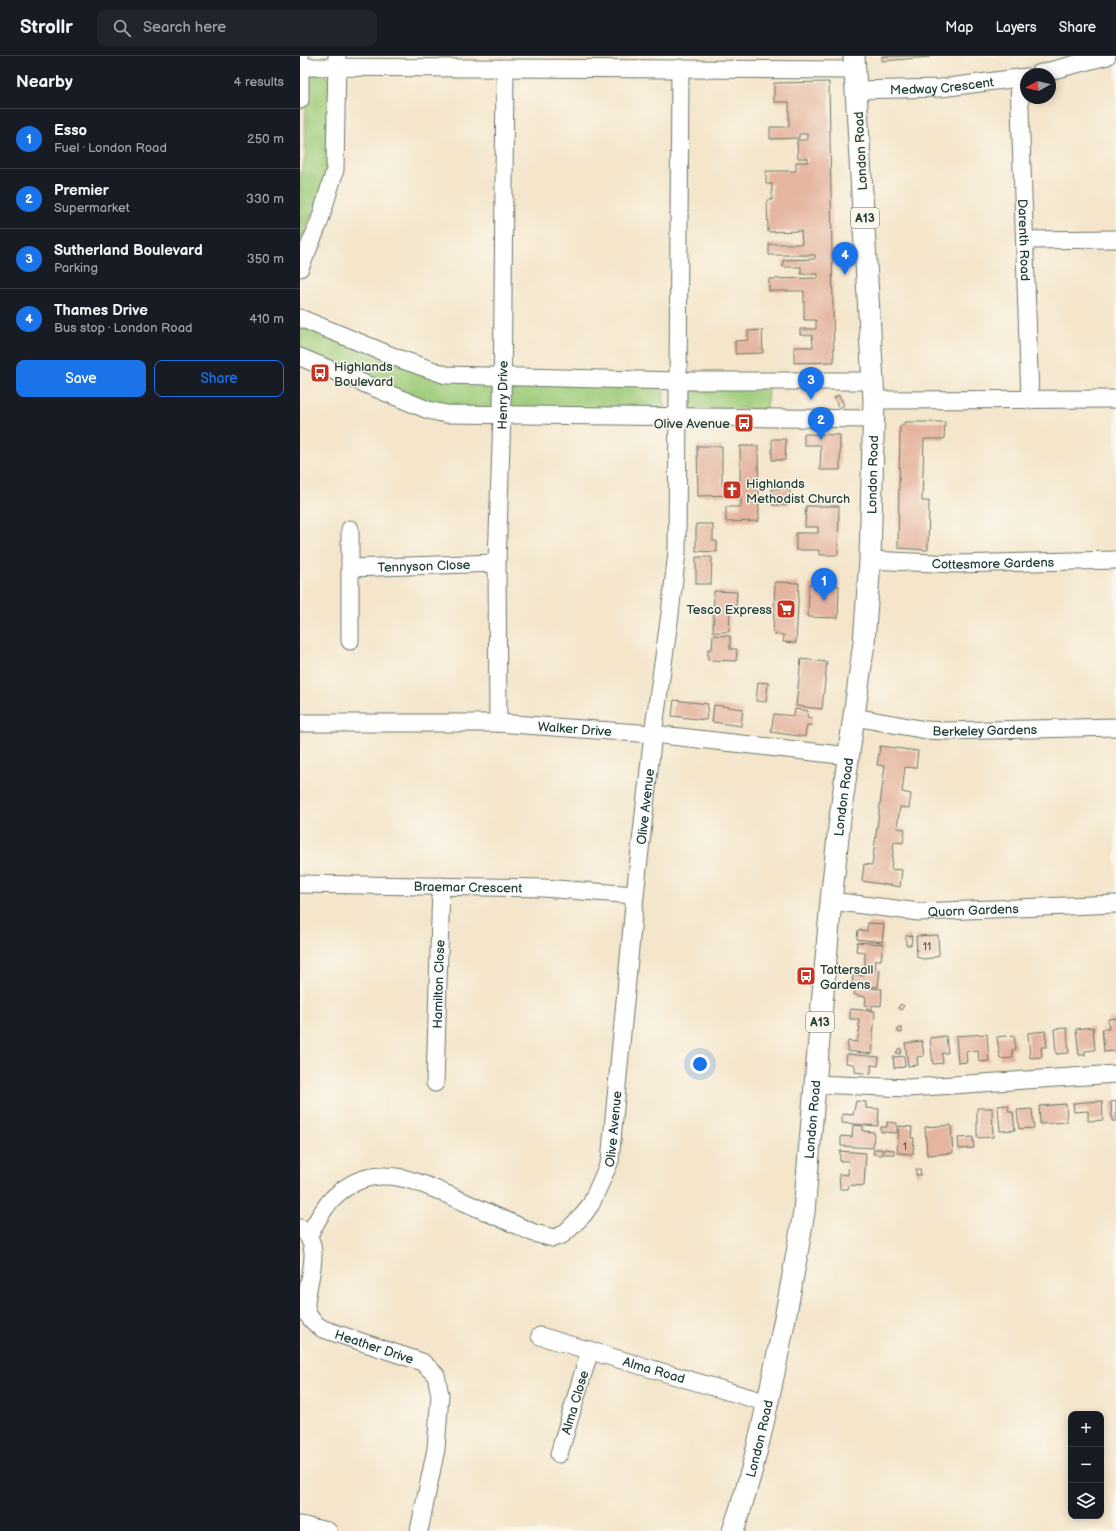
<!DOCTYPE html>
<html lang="en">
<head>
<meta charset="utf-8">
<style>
  body { margin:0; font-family:"Balsamiq Sans",sans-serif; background:#20242c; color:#f1f3f6 }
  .controls { position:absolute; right:12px; bottom:12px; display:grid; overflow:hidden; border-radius:8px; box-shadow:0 2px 10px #0003 }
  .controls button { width:36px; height:36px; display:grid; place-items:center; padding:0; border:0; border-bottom:1px solid #363941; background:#171b24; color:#f1f3f6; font:20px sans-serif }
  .compass { position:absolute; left:720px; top:12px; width:36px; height:36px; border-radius:50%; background:#171b24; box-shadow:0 2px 10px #0003; rotate:262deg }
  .you { position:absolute; left:400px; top:1008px; width:14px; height:14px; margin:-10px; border:3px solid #fff; border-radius:50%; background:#1a73e8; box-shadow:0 0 0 6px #1a73e833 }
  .badge { display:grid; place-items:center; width:26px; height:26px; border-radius:50%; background:#1a73e8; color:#fff; font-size:13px; font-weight:700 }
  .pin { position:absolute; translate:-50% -33px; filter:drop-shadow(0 1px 2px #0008) }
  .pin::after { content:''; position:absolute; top:21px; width:14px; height:12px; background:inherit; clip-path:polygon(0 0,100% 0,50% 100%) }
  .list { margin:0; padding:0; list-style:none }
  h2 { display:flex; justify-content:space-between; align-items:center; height:52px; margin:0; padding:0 16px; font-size:17px }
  h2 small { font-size:13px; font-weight:400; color:#9ea1a6 }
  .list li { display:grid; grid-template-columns:26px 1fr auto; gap:12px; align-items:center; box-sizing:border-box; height:60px; padding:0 16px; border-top:1px solid #363941 }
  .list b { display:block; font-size:15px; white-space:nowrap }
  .list p { margin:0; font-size:13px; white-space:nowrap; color:#9ea1a6 }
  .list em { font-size:13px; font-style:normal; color:#9ea1a6 }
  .actions { display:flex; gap:8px; padding:12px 16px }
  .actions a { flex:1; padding:9px 0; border:1px solid #1a73e8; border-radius:8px; text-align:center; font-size:14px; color:#1a73e8 }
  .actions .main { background:#1a73e8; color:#fff }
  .icon { flex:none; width:22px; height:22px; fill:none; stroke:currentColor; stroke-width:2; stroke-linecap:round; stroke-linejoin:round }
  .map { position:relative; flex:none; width:816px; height:1475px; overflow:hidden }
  header { display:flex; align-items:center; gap:24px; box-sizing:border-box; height:56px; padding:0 20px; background:#171b24; border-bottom:1px solid #363941 }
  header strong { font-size:19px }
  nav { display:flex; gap:22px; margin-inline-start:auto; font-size:14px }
  .search { width:280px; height:36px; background:#20242c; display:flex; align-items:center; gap:10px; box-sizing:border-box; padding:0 14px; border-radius:8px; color:#9ea1a6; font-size:15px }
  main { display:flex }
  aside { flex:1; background:#171b24 }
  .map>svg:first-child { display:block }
  .green { fill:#9ecb79; stroke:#5e8456 }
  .building { fill:#e5b5a0 }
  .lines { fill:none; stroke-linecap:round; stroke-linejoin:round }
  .minor-casing { stroke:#6a7869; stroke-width:19 }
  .major-casing { stroke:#6a7869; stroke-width:23 }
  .minor { stroke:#fff; stroke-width:17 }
  .major { stroke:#fff; stroke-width:21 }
  .labels { text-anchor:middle; stroke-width:3; stroke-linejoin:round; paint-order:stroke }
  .number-label { font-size:11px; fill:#505b4f }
  .shield { fill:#fbf7ec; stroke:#61756b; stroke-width:1 }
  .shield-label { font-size:12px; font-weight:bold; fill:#1f3d34 }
  .street-label { font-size:13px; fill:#1f3d34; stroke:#fbf7ec }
  .poi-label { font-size:13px; fill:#1f3d34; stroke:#fbf7ec; text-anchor:start }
</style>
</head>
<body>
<header>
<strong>Strollr</strong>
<div class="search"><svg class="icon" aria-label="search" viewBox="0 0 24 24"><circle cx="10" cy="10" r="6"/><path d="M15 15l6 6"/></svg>Search here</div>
<nav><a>Map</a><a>Layers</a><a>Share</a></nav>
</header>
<main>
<aside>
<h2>Nearby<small>4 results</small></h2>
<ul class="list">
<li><span class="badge">1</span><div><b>Esso</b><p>Fuel · London Road</p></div><em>250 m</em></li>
<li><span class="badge">2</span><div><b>Premier</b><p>Supermarket</p></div><em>330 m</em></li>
<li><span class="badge">3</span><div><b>Sutherland Boulevard</b><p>Parking</p></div><em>350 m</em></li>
<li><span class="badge">4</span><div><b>Thames Drive</b><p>Bus stop · London Road</p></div><em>410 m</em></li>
</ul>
<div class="actions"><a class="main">Save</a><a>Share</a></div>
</aside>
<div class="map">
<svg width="816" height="1475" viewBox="0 0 816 1475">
  <rect width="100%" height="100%" fill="#fbf7ec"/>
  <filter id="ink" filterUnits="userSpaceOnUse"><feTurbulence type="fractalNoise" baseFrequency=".025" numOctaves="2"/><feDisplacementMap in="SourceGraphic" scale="8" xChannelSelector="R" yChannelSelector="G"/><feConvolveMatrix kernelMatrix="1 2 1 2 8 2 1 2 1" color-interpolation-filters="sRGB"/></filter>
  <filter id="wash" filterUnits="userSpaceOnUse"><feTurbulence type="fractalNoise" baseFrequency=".012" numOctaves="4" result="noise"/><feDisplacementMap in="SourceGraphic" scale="16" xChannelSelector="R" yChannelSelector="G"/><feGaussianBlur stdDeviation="0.9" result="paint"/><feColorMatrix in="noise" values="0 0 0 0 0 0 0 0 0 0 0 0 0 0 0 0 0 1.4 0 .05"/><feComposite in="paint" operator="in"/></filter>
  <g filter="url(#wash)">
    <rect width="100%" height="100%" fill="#f4e5cb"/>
    <path class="green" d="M13,16L24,17L30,25L29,102L23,131L0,189V119L5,102L6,26L8,20Z
      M0,263L130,316L363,330L365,357L163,358L0,300Z
      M468,329L467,353L392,352L386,350L383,337L387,332Z"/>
    <g id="blocks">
      <path class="building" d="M582,0H630V1L582,5Z
        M529,26L534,306L494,307V291H513L512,279H500V273H516V264H504V235H469V223L518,222V218H501V211H483V204L515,203V199H469V188H502L501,175L468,176L467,144H472V128H466V115H496V106H508V102H498L497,84H507V78H499V82L470,83V71H489V46H474V27Z
        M462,274L463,297L435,298V285L448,284V275Z
        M539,339L544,349L539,352L534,342Z
        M605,366H645L644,383H624L622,445H629L628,494L598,492L600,371Z
        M504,378L540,379V414H520L521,389H504Z
        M472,383H486L485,404H472Z
        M397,390H422V429H440V390H458L459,465L426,466V451H441V439L398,440Z
        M472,433H490L489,449H472Z
        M506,450H539L538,499H519V494H496V477H518V471H505Z
        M396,468H413V485H417V496L396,495Z
        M396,501H412L411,528H396Z
        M475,526L499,527L496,587L483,586L484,579L473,578Z
        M509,528L539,530L538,562L508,561Z
        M414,535L437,536L436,553H430L429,576H413Z
        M413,579L430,580V593H437L436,605L408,604V593H412Z
        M501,603L527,606L522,653L496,650Z
        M458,626L468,627L466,646L456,645Z
        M374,644L408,648L406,664L372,660Z
        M414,649L443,653L441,670L412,666Z
        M495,653L508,655L507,661L512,662L511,670L507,669L505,681L471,676L474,658L494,660Z
        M580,690L618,695L616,712L605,711L602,736L611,738L609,752L600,751L597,772L605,773L603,787L594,786L591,813L602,814L600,831L562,825L564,808L572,809L585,710L577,709Z
        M568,867L584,868L582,886L557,883L558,874L567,875Z
        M606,879L612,880L611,889H606Z
        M638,879L639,899L632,902L623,903L617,901L616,880Z
        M557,886L583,888L581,904H576L575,913L580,914L578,931L552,929L553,919L563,920L564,912L565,913V896L556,895Z
        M559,931L582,933L581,950L572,949V954L567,953L568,949H565L566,941L558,940L554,938L555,933Z
        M601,948L604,950L601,954L598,952Z
        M550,953L575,955L572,998L547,995L548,985L557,986L560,971H559V963H550Z
        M816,962V995L804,996L802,973H809L808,963Z
        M793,971L795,994L785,995V999H779L776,973Z
        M598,972H602V977L598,976Z
        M767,972L769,997L756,998L754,973Z
        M745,975L747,991H741L742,1001L730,1002L728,977Z
        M687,978L689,1005L679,1006L678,994L666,995L667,1006L658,1007L656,980Z
        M714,979L716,993L712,994L713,1002L700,1003L697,981Z
        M646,980L648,997H642L643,1007L633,1008L630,982Z
        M622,985L624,1000L617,1001L618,1009L608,1010L605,987Z
        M599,992L602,994L600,998L596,997Z
        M547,998L579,1001L578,1010L571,1009V1018L555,1016V1011L553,1008L546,1007Z
        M604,1000L605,1011L594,1012L593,1001Z
        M556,1045L566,1046V1052L579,1053L578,1070L542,1067V1058L553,1059Z
        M802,1045L803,1064L788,1065V1055L774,1056L773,1047Z
        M816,1045V1065H812L811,1046Z
        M766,1048L767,1066L740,1068L739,1050Z
        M708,1049L709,1056H713L715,1074L700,1075L698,1050Z
        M677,1052H692L693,1081L677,1082Z
        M732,1053L734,1072L719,1073L717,1054Z
        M587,1066L597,1067V1077L581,1076V1071H587Z
        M553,1069L563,1070V1075L574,1076L573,1092L541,1090V1080L552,1081Z
        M651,1069L653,1097L627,1099L625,1071Z
        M599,1070L612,1071L611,1082H614L613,1098L597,1097Z
        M673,1081L674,1092L659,1093L658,1082Z
        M574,1093H582V1099L573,1098Z
        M584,1093L594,1094V1098H583Z
        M540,1095L566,1097L564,1130L549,1129L548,1133H540L539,1118L548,1119L549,1105H540Z
        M616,1113H620L621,1119H616Z"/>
    </g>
  </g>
  <g filter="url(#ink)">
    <use href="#blocks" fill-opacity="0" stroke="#6a7869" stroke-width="1"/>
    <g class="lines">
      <defs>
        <g id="minor">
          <path d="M0,11L555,14"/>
          <path d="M738,18L807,0"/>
          <path id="s1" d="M719,23L730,344"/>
          <path id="s2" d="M557,34L641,32L726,21"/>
          <path d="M0,44V0"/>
          <path d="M726,184L816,183"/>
          <path d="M0,212L19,167L35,114L37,0"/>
          <path d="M0,262L100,303L146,319L377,325H573"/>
          <path d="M0,301L128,354L146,358L574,363"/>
          <path d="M574,344L816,343"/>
          <path id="s3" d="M570,504L655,508L816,504"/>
          <path d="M50,512V473"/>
          <path id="s4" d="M50,585V512L197,507"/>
          <path id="s5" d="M554,661L626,674L648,675L816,671"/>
          <path id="s6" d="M0,667H198L353,678L549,700"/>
          <path id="s7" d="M198,667L197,507L202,359L205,12"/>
          <path id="s8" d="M0,828L243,832L335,839"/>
          <path id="s9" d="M531,845L619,856L816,848"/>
          <path id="s10" d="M135,1027L141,830"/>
          <path d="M515,1028L608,1032L816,1018"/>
          <path id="s11" d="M0,1172C26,1189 5,1228 6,1252C7,1261 16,1269 23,1273L122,1306L136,1319L140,1339L136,1393L119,1475"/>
          <path id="s12" d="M8,1180C16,1167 23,1152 33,1142C74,1101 119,1126 162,1145C186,1156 210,1166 234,1177L253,1182L262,1179L268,1174L284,1158L291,1148L310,1105L335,839L353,678L370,558L377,496L380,12"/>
          <path id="s13" d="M240,1280L468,1347"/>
          <path id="s14" d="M259,1398L290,1294"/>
          <path d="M0,1469L28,1475"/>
        </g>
        <g id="major">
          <path id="s15" d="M433,1475C453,1418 465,1360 477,1302C487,1253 496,1205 504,1156L531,845L540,762L564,587L570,504L574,344L554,0"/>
        </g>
      </defs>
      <use href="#minor" class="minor-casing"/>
      <use href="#major" class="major-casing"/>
      <use href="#minor" class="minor"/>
      <use href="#major" class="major"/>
    </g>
  </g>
  <defs>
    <symbol id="bus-square" viewBox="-11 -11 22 22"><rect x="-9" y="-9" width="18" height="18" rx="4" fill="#c8321e" stroke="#fbf7ec"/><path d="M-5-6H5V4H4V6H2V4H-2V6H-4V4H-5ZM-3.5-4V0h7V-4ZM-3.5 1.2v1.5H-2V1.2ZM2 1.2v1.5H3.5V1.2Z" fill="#fff"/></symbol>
    <symbol id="church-square" viewBox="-11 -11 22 22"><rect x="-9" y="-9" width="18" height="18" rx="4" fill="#c8321e" stroke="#fbf7ec"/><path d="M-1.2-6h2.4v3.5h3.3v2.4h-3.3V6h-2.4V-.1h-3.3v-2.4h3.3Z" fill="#fff"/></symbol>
    <symbol id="supermarket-square" viewBox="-11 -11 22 22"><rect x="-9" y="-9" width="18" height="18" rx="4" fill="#c8321e" stroke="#fbf7ec"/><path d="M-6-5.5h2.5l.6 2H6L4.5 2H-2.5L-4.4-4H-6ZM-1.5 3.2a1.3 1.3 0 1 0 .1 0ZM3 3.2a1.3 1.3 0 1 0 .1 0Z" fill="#fff"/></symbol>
  </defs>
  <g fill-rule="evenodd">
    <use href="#bus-square" x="9" y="306" width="22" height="22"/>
    <use href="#bus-square" x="433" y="356" width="22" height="22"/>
    <use href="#church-square" x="421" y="423" width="22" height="22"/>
    <use href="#supermarket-square" x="475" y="542" width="22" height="22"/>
    <use href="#bus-square" x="495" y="909" width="22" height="22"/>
  </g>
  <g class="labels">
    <g class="number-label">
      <text x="627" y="894">11</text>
      <text x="605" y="1094">1</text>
    </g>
    <g class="shield">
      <rect x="551" y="152" width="28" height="20" rx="3"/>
      <rect x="506" y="956" width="28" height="20" rx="3"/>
    </g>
    <g class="shield-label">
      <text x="565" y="166">A13</text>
      <text x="520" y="970">A13</text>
    </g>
    <g class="street-label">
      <text dy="5" stroke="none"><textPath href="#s2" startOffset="85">Medway Crescent</textPath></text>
      <text transform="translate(560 95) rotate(-93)" y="5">London Road</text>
      <text dy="5" stroke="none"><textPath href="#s1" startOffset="161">Darenth Road</textPath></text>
      <text dy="5" stroke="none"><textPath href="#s7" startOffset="328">Henry Drive</textPath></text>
      <text dy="5" stroke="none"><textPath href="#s15" startOffset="1068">London Road</textPath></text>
      <text dy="5" stroke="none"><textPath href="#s3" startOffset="123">Cottesmore Gardens</textPath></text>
      <text dy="5" stroke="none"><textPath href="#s4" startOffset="147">Tennyson Close</textPath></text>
      <text dy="5" stroke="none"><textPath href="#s6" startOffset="275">Walker Drive</textPath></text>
      <text dy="5" stroke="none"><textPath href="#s5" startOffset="132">Berkeley Gardens</textPath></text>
      <text dy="5" stroke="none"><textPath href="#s15" startOffset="744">London Road</textPath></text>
      <text dy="5" stroke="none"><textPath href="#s12" startOffset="739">Olive Avenue</textPath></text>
      <text dy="5" stroke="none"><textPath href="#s8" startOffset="168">Braemar Crescent</textPath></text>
      <text dy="5" stroke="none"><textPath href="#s9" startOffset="143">Quorn Gardens</textPath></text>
      <text dy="5" stroke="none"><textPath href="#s10" startOffset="99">Hamilton Close</textPath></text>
      <text dy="5" stroke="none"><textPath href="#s15" startOffset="420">London Road</textPath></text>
      <text dy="5" stroke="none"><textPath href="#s12" startOffset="415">Olive Avenue</textPath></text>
      <text dy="5" stroke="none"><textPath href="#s11" startOffset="167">Heather Drive</textPath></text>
      <text dy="5" stroke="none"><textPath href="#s13" startOffset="119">Alma Road</textPath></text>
      <text dy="5" stroke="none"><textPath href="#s14" startOffset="54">Alma Close</textPath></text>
      <text dy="5" stroke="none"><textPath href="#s15" startOffset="96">London Road</textPath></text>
    </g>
    <g class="poi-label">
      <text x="34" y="315">Highlands<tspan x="34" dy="15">Boulevard</tspan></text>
      <text x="430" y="372" text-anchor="end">Olive Avenue</text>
      <text x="446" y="432">Highlands<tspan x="446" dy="15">Methodist Church</tspan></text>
      <text x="472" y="558" text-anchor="end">Tesco Express</text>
      <text x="520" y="918">Tattersall<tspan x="520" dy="15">Gardens</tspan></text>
    </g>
  </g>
</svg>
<div class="controls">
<button>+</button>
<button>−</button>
<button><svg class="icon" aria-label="layers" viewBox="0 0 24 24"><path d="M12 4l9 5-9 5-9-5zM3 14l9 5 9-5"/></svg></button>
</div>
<svg class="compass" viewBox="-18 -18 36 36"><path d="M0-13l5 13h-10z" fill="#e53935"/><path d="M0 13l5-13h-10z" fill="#9ea1a6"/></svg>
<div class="you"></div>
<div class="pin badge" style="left:524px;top:545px">1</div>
<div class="pin badge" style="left:521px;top:384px">2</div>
<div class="pin badge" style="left:511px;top:344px">3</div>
<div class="pin badge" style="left:545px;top:219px">4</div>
</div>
</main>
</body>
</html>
